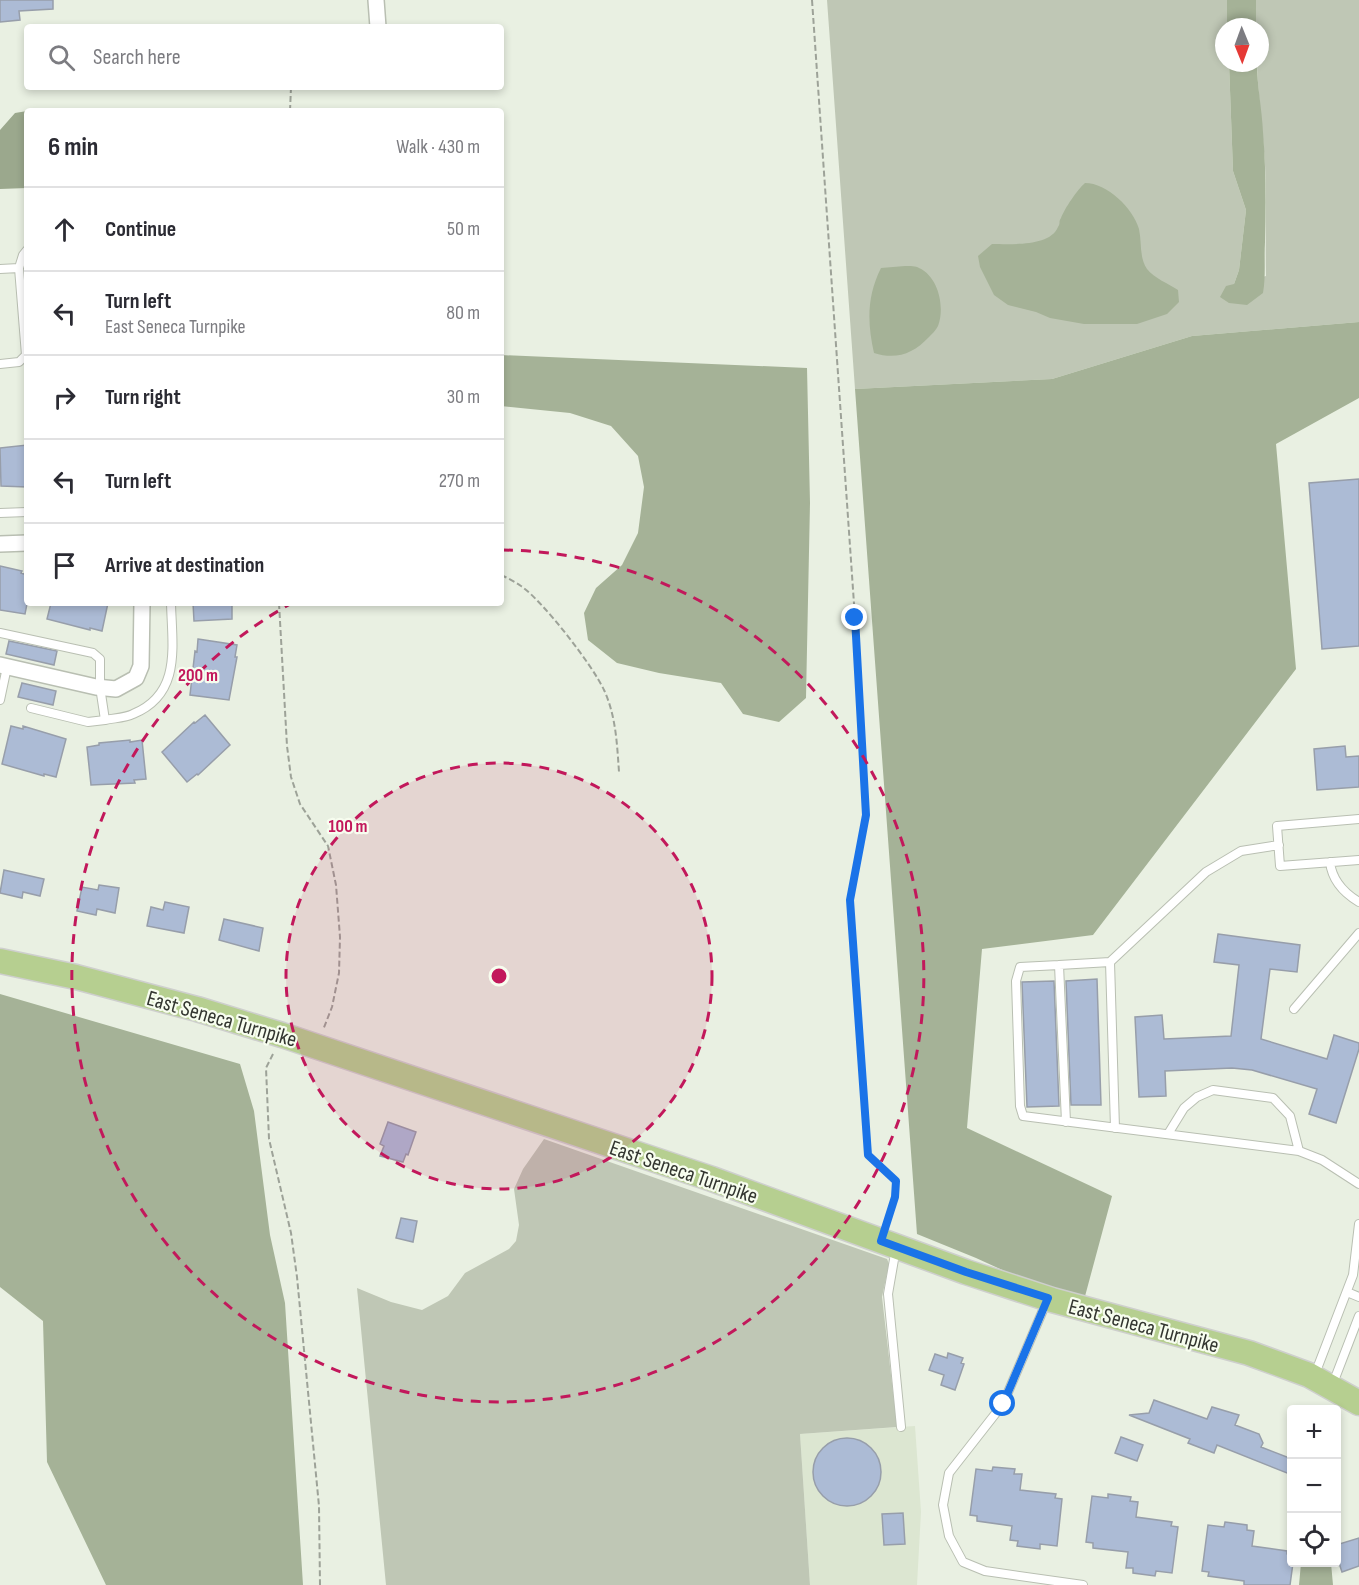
<!DOCTYPE html>
<html lang="en">
<head>
<meta charset="utf-8">
<style>
  body { margin:0; font-family:"Sofia Sans Condensed",sans-serif; background:#f7f7f7; color:#2b2b33 }
  .controls { position:absolute; right:18px; bottom:18px; display:grid; overflow:hidden; border-radius:6px; box-shadow:0 3px 9px #0003 }
  .controls button { width:54px; height:54px; display:grid; place-items:center; padding:0; border:0; border-bottom:2px solid #e1e1e2; background:#fff; color:#2b2b33; font:30px sans-serif }
  .compass { position:absolute; left:1215px; top:18px; width:54px; height:54px; border-radius:50%; background:#fff; box-shadow:0 3px 9px #0003; rotate:179deg }
  .stop { position:absolute; width:18px; height:18px; margin:-14px; border:4px solid #1a73e8; border-radius:50%; background:#fff }
  .stop.end { background:#1a73e8; border-color:#fff; box-shadow:0 2px 6px #0008 }
  .list { margin:0; padding:0; list-style:none }
  h2 { display:flex; justify-content:space-between; align-items:center; height:78px; margin:0; padding:0 24px; font-size:26px }
  h2 small { font-size:20px; font-weight:400; color:#7c7c81 }
  .list li { display:grid; grid-template-columns:39px 1fr auto; gap:18px; align-items:center; box-sizing:border-box; height:84px; padding:0 24px; border-top:2px solid #e1e1e2 }
  .list b { display:block; font-size:22px; white-space:nowrap }
  .list p { margin:0; font-size:20px; white-space:nowrap; color:#7c7c81 }
  .list em { font-size:20px; font-style:normal; color:#7c7c81 }
  .icon { flex:none; width:33px; height:33px; fill:none; stroke:currentColor; stroke-width:2; stroke-linecap:round; stroke-linejoin:round }
  .map { position:relative; flex:none; width:1359px; height:1585px; overflow:hidden }
  .search { position:absolute; background:#fff; box-shadow:0 3px 9px #0003; left:24px; top:24px; width:480px; height:66px; display:flex; align-items:center; gap:15px; box-sizing:border-box; padding:0 21px; border-radius:6px; color:#7c7c81; font-size:22px }
  .panel { position:absolute; background:#fff; box-shadow:0 3px 9px #0003; left:24px; top:108px; width:480px; height:498px; border-radius:6px }
  .map>svg:first-child { display:block }
  .built { fill:#dce6d1 }
  .green { fill:#bfc7b5 }
  .forest { fill:#a5b297 }
  .water { fill:#9ba88d }
  .building { fill:#acbbd5; stroke:#979eaa; stroke-width:1.5 }
  .lines { fill:none; stroke-linecap:round; stroke-linejoin:round }
  .lane-casing { stroke:#b9bfb2; stroke-width:10 }
  .street-casing { stroke:#b9bfb2; stroke-width:18 }
  .primary-casing { stroke:#cecfcd; stroke-width:27 }
  .path { stroke:#9da298; stroke-width:2; stroke-dasharray:6 3; stroke-linecap:butt }
  .lane { stroke:#fff; stroke-width:8 }
  .street { stroke:#fff; stroke-width:15 }
  .primary { stroke:#b6cf90; stroke-width:24 }
  .route { stroke:#1a73e8; stroke-width:8 }
  .ring { fill:none; stroke:#c2185b; stroke-width:3; stroke-dasharray:10 8 }
  .labels { text-anchor:middle; stroke-width:4.5; stroke-linejoin:round; paint-order:stroke }
  .street-label { font-size:22px; fill:#333630; stroke:#f7fdef }
  .centre { fill:#c2185b; stroke:#f7fdef; stroke-width:3 }
  .ring-label { font-size:18px; text-anchor:middle; font-weight:bold; fill:#c2185b; stroke:#f7fdef; stroke-width:4.5; stroke-linejoin:round; paint-order:stroke }
</style>
</head>
<body>
<div class="map">
<svg width="1359" height="1585" viewBox="0 0 1359 1585">
  <rect width="100%" height="100%" fill="#e9f0e2"/>
  <path class="built" d="M915,1426L921,1512L917,1585H810L800,1434Z"/>
  <path class="green" d="M827,0H1227V27H1224V63H1229L1233,171L1246,210L1239,270L1234,284L1266,276C1265,238 1267,202 1265,165C1263,130 1258,97 1257,63H1260V27H1256V0H1359V322L1192,336L1052,379L855,389Z
    M544,1139L887,1259L889,1264L882,1297L897,1427L800,1434L810,1585H386L357,1288L391,1302L422,1310L448,1296L465,1273L509,1249L516,1241L519,1225L514,1189L523,1169Z"/>
  <path class="forest" d="M1227,0H1256V27H1227Z
    M1229,63H1257C1257,86 1262,109 1263,132C1266,169 1266,205 1265,242C1264,260 1266,275 1263,293L1247,305L1229,303L1220,297L1226,286L1234,284L1239,270L1246,210L1233,171Z
    M1085,183C1107,183 1133,208 1139,229C1142,243 1139,257 1147,269C1154,278 1169,284 1178,290L1179,302L1167,314L1137,324H1084L1050,318L1036,312L1008,305L994,295L980,267L978,256L992,244C1010,244 1050,247 1058,227C1061,222 1058,223 1061,218C1065,208 1077,190 1085,183Z
    M905,266C910,266 916,266 919,268C939,277 945,308 938,326C936,330 932,334 929,337C913,354 896,360 874,353C867,322 867,296 881,268Z
    M1359,322V398L1276,444L1296,669L1093,935L982,949L967,1128L1112,1196L1084,1300L1033,1284L976,1258L917,1234L855,389L1052,379L1192,336Z
    M501,355L807,368L810,503L806,698L779,722L743,714L721,683L659,673L617,663L588,640L584,613L596,588L622,565L638,533L644,487L638,456L611,426L570,413L501,406Z
    M0,994L240,1064L254,1111L270,1235L285,1303L303,1585H106L47,1462L43,1321L0,1287Z
    M1301,1563H1331L1333,1585H1299Z"/>
  <path class="water" d="M33,110L50,111H27V188L0,189V130L15,113Z"/>
  <path class="building" d="M0,0H53V9L19,11L20,20L0,22Z
    M27,445V487L1,486L0,448Z
    M1359,479V646L1322,649L1309,483Z
    M0,566L22,571L21,573L27,575V604L25,614L0,610Z
    M51,603H108L102,631L90,628V630L47,619Z
    M193,603H232V619L194,621Z
    M198,639L237,645L235,657H237L229,700L190,695L195,651L197,652Z
    M9,641L57,651L54,665L6,654Z
    M22,683L56,691L53,705L18,697Z
    M205,715L230,745L198,775L197,774L187,782L162,752L194,722L195,723Z
    M11,726L23,729V726L66,739L56,777L44,774V776L2,764Z
    M130,740V742L142,740L146,779L134,780L135,783L91,785L87,747L99,745V743Z
    M1345,746L1346,757L1359,756V787L1317,790L1314,749Z
    M4,870L44,879L40,896L23,892L22,898L0,893Z
    M99,885L119,888L115,913L97,909L96,915L77,911L82,887L98,890Z
    M165,902L189,907L184,933L147,926L151,907L163,910Z
    M224,919L263,928L259,951L219,940Z
    M1218,934L1300,945L1297,972L1270,969L1261,1039L1327,1059L1334,1035L1359,1043V1049L1336,1123L1309,1114L1317,1089L1252,1070L1232,1068L1165,1071L1166,1096L1139,1097L1135,1017L1162,1015L1164,1039L1231,1036L1239,965L1214,962Z
    M1097,979L1101,1105H1071L1066,981Z
    M1054,981L1059,1106L1027,1107L1022,982Z
    M388,1122L416,1132L408,1155L406,1154L403,1162L380,1156L384,1146L380,1144Z
    M401,1218L417,1221L413,1242L396,1238Z
    M948,1353L963,1358L961,1363L964,1364L955,1390L941,1385L944,1375L929,1370L935,1354L947,1358Z
    M1154,1400L1207,1419L1212,1407L1239,1415L1235,1425L1259,1434L1263,1443L1261,1447L1292,1459V1475L1217,1445L1214,1453L1188,1443L1190,1439L1129,1415L1149,1413Z
    M1121,1437L1143,1445L1137,1461L1115,1453Z
    M813 1472a34 34 0 1 1 68 0a34 34 0 1 1-68 0Z
    M993,1467L1015,1469L1014,1474H1022L1020,1490L1056,1494L1055,1498L1062,1499L1057,1546L1040,1544V1549L1017,1546L1018,1541L1010,1540L1012,1526L977,1521V1516L970,1515L976,1469L992,1471Z
    M1108,1494L1131,1497L1130,1501L1138,1502L1136,1517L1172,1522L1171,1526L1178,1527L1172,1573L1156,1571L1155,1576L1133,1573V1568H1126L1128,1552L1093,1548V1543L1086,1542L1092,1496L1108,1498Z
    M903,1513L905,1544L884,1545L882,1514Z
    M1225,1522L1247,1525V1530L1254,1531L1252,1546L1287,1551V1554L1292,1555L1293,1563L1290,1585H1244V1581L1208,1576L1209,1572L1202,1571L1208,1525L1224,1527Z
    M1359,1538V1566L1342,1572L1336,1554V1545Z"/>
  <g class="lines">
    <defs>
      <path id="lane" d="M19,268L23,255L27,250
        M0,269L19,268L26,355L19,362L0,364
        M0,513L27,512
        M0,633L93,653L100,659V687L105,720C114,718 125,718 133,714C182,694 172,646 171,603
        M0,700L7,667
        M31,708L88,722L105,720
        M1359,819L1277,826L1280,866L1359,860
        M1330,862C1332,880 1344,893 1359,902
        M1059,965L1020,967L1016,981L1020,1106L1023,1116L1299,1151L1322,1160L1359,1184
        M1294,1009L1359,933
        M1066,1122L1059,965L1110,962
        M1115,1128L1110,962L1206,872L1241,851L1279,845
        M1168,1134L1184,1108L1197,1097L1213,1090L1273,1098L1290,1116L1299,1151
        M896,1248L888,1294L901,1427
        M1347,1292L1359,1297
        M1046,1303L1003,1404L949,1473L943,1505L949,1536L963,1562L985,1571L1083,1585
        M1315,1374L1353,1275L1359,1224
        M1332,1386L1359,1316"/>
      <path id="street" d="M376,0L378,27
        M0,544L27,543
        M0,665L96,687L116,689L136,678L141,666L142,603"/>
      <path id="primary" d="M0,961L76,977L197,1009L282,1035L712,1179L966,1272L1052,1300L1249,1353L1309,1375L1359,1403"/>
    </defs>
    <use href="#lane" class="lane-casing"/>
    <use href="#street" class="street-casing"/>
    <use href="#primary" class="primary-casing"/>
    <path class="path" d="M812,0L855,618L866,815L850,900L868,1155L896,1181L895,1197L886,1224
      M290,111L291,87
      M501,575C508,578 515,582 521,586C543,601 593,666 604,690C616,716 617,744 619,772
      M279,603L287,746L291,777L300,804L328,846L336,885L340,937L339,973L332,1007L323,1030
      M273,1054L266,1068L269,1139L291,1233L297,1277L319,1506L320,1585"/>
    <use href="#lane" class="lane"/>
    <use href="#street" class="street"/>
    <use href="#primary" class="primary"/>
  </g>
  <g class="lines">
    <path class="route" d="M855,618L866,815L850,900L868,1155L896,1181L895,1197L881,1241L966,1272L1048,1298L1003,1404"/>
  </g>
  <circle cx="499" cy="976" r="213" fill="#c2185b" fill-opacity=".12"/>
  <g class="ring">
    <circle cx="499" cy="976" r="213"/>
    <path d="M503 550A426 426 0 1 1 292 603"/>
  </g>
  <g class="labels">
    <g class="street-label">
      <text transform="translate(222 1018) rotate(16)" y="8">East Seneca Turnpike</text>
      <text transform="translate(684 1171) rotate(19)" y="8">East Seneca Turnpike</text>
      <text transform="translate(1144 1325) rotate(15)" y="8">East Seneca Turnpike</text>
    </g>
  </g>
  <circle cx="499" cy="976" r="9" class="centre"/>
  <g class="ring-label">
    <text x="198" y="681">200 m</text>
    <text x="348" y="832">100 m</text>
  </g>
</svg>
<div class="controls">
<button>+</button>
<button>−</button>
<button><svg class="icon" aria-label="locate" viewBox="0 0 24 24"><circle cx="12" cy="12" r="6"/><path d="M12 2v4M12 18v4M2 12h4M18 12h4"/></svg></button>
</div>
<svg class="compass" viewBox="-18 -18 36 36"><path d="M0-13l5 13h-10z" fill="#e53935"/><path d="M0 13l5-13h-10z" fill="#7c7c81"/></svg>
<div class="stop" style="left:1003px;top:1404px"></div>
<div class="stop end" style="left:855px;top:618px"></div>
<div class="search"><svg class="icon" aria-label="search" viewBox="0 0 24 24"><circle cx="10" cy="10" r="6"/><path d="M15 15l6 6"/></svg>Search here</div>
<section class="panel">
<h2>6 min<small>Walk · 430 m</small></h2>
<ul class="list">
<li><svg class="icon" aria-label="ahead" viewBox="0 0 24 24"><path d="M12 20V5M6 11l6-6 6 6"/></svg><div><b>Continue</b></div><em>50 m</em></li>
<li><svg class="icon" aria-label="left" viewBox="0 0 24 24"><path d="M17 20v-9H6M10 6l-5 5 5 5"/></svg><div><b>Turn left</b><p>East Seneca Turnpike</p></div><em>80 m</em></li>
<li><svg class="icon" aria-label="right" viewBox="0 0 24 24"><path d="M7 20v-9h11M14 6l5 5-5 5"/></svg><div><b>Turn right</b></div><em>30 m</em></li>
<li><svg class="icon" aria-label="left" viewBox="0 0 24 24"><path d="M17 20v-9H6M10 6l-5 5 5 5"/></svg><div><b>Turn left</b></div><em>270 m</em></li>
<li><svg class="icon" aria-label="arrive" viewBox="0 0 24 24"><path d="M6 21V4h12l-3 4 3 4H6"/></svg><div><b>Arrive at destination</b></div></li>
</ul>
</section>
</div>
</body>
</html>
